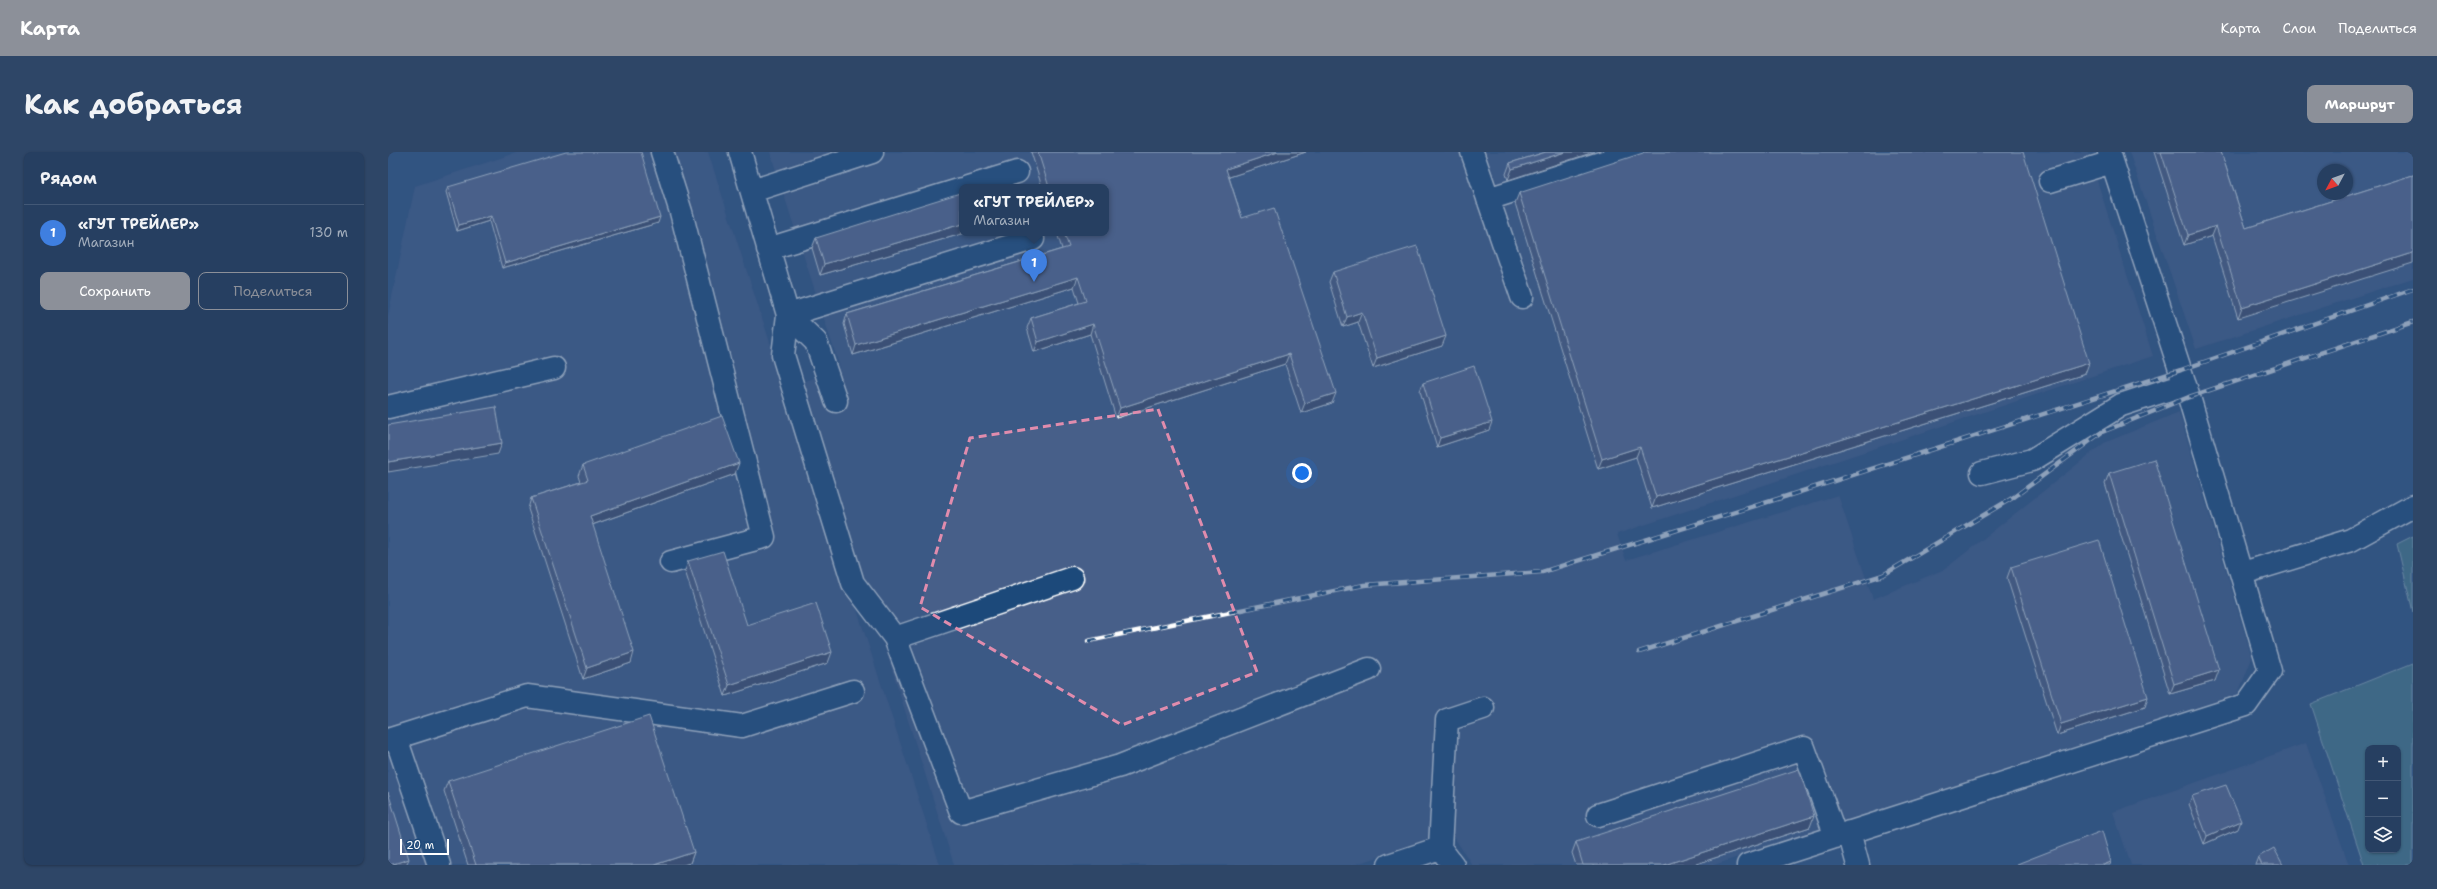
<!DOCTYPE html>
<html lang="ru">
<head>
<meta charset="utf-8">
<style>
  body { margin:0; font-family:"Shantell Sans",sans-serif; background:#2e4667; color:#f1f3f6 }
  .controls { position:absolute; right:12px; bottom:12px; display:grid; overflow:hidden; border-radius:8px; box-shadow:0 1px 3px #0004 }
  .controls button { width:36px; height:36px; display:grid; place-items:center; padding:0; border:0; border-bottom:1px solid #425876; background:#263f61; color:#f1f3f6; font:20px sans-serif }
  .compass { position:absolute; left:1929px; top:12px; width:36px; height:36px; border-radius:50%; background:#263f61; box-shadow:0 1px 3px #0004; rotate:229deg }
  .scale { position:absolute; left:12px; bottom:10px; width:49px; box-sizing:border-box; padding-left:4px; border:2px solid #fff; border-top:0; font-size:11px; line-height:14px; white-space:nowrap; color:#fff; -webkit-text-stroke:3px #1f4a7a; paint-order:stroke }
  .you { position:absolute; left:914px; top:321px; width:14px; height:14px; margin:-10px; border:3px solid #fff; border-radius:50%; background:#1a73e8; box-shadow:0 0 0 6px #1a73e833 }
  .badge { display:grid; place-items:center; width:26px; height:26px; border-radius:50%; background:#8c9099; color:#fff; font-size:13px; font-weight:700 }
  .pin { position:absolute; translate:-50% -33px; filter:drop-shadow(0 1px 2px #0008) }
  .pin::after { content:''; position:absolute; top:21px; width:14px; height:12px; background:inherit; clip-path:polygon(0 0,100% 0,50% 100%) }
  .popup { position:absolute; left:571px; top:32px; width:150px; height:52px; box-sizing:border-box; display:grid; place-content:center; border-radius:8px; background:#263f61; filter:drop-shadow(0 1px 3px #0005); font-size:13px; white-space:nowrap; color:#a4afbd }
  .popup b { font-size:15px; color:#f1f3f6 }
  .popup::after { content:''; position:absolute; left:50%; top:100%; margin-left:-8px; border:8px solid transparent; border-top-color:#263f61 }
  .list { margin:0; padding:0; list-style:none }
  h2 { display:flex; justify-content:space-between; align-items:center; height:52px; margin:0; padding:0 16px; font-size:17px }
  h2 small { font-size:13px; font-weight:400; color:#a4afbd }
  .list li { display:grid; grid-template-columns:26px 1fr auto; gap:12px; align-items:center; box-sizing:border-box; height:56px; padding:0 16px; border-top:1px solid #425876 }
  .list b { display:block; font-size:15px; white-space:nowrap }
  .list p { margin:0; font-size:13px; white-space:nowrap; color:#a4afbd }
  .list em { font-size:13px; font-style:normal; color:#a4afbd }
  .actions { display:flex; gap:8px; padding:12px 16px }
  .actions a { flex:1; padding:9px 0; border:1px solid #8c9099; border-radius:8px; text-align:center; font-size:14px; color:#8c9099 }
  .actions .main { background:#8c9099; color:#fff }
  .icon { flex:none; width:22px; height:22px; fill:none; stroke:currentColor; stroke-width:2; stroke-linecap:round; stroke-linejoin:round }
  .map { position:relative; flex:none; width:2025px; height:713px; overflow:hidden; border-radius:8px }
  header { display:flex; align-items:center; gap:24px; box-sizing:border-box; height:56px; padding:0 20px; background:#8c9099; color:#fff }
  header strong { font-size:19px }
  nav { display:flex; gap:22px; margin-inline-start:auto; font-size:14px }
  .intro { display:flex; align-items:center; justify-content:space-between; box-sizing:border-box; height:96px; padding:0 24px }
  h1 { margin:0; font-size:28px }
  .button { padding:10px 18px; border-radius:8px; background:#8c9099; color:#fff; font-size:14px; font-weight:700 }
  main { display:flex; gap:24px; padding:0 24px }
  aside { flex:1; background:#263f61; border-radius:8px; box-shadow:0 1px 3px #0004 }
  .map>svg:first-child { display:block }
  .built { fill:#465f89; fill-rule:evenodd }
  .green { fill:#4f818d; stroke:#a7c0c6; fill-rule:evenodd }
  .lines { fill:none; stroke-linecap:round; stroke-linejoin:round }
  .minor-casing { stroke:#fff; stroke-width:25 }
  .minor { stroke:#1f4a7a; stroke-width:22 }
  .rail-casing { stroke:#fff; stroke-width:4.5 }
  .rail { stroke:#1f4a7a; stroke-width:3; stroke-dasharray:9; stroke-linecap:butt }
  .wall { fill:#586080; stroke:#fff }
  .shaded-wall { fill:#474e68; stroke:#fff }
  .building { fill:#667095; stroke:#fff }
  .marked { fill:none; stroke:#e08cad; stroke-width:3; stroke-dasharray:8 5; stroke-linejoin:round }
</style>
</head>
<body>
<header>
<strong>Карта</strong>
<nav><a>Карта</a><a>Слои</a><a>Поделиться</a></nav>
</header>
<div class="intro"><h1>Как добраться</h1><a class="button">Маршрут</a></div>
<main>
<aside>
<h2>Рядом<small></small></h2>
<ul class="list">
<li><span class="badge" style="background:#3f7fe0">1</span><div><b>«ГУТ ТРЕЙЛЕР»</b><p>Магазин</p></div><em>130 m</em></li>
</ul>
<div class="actions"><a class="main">Сохранить</a><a>Поделиться</a></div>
</aside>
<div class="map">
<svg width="2025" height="713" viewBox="0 0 2025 713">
  <rect width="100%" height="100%" fill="#325481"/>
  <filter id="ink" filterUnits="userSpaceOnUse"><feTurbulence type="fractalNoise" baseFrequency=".025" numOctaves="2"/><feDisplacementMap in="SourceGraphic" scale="8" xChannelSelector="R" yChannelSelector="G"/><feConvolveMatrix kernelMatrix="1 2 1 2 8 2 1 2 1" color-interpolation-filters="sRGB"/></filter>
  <g filter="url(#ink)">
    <path class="built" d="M131,0H320L552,713H0V164L27,34Z
      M382,0H1700L1765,204L1229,382L1238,408L1450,343L1485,447L1557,417L1716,291L1791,260L1864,506L1850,542L1326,713H1084L1064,682L965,713H566L413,231L452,216ZM574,35H718V81H574Z
      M1741,0H2025V126L1808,197ZM1935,18H1959V42H1935Z
      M1918,591L1961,713H1743L1725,660Z"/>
    <path class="green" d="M2025,384V460L2009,392Z
      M2025,511V713H1976L1923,552ZM1980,596H2010V698H1980Z"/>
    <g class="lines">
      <defs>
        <path id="minor" d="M274,0L293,60L376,385L283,410
          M352,0L400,163L395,203L465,431L507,486L573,660L732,614L981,517
          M1084,0L1134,145
          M1662,29L1724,10
          M580,35L629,20
          M364,39L484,0
          M1100,47L1247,0
          M380,97L574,37
          M448,249L428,190L400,163L645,87
          M0,255L166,216
          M1594,321L1644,308L1733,253L1797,232
          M1855,421L1963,388L2025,354
          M507,486L684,426
          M8,586L51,713
          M0,588L139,544L354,574L465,539
          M1210,663L1416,596L1448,685
          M1461,680L1470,713
          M1001,713L1052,696
          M1065,713L1052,696L1059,568L1095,556
          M1360,713L1858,553L1882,519L1801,245L1721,0"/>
      </defs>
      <use href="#minor" class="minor-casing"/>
      <use href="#minor" class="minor"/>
      <defs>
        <path id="rail" d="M700,489L976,433L1154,420L1399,344L1793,218L2025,137
          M1251,500L1495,423L1626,345L1714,280L1801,245L2025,170"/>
      </defs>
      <use href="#rail" class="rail-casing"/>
      <use href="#rail" class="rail"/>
    </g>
    <path class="wall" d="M643,0H918L841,25L854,66L944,251L913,261L897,212L728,266L702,182L646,200L639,176L643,166L691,151L686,135L465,203L456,172L459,162L674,97L669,81H718V35H654Z
      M1158,0H1206L1120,28L1118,22L1122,11Z
      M1766,0H1833L1858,76L2025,23L1850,166L1824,84L1796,93Z
      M60,35L270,71L114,116L101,69L69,79L58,40Z
      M1131,41L1697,222L1264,356L1248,305L1210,317L1127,51Z
      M577,81L432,123L424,96L428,86Z
      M945,120L1054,194L985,216L970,170L955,175L941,130Z
      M1035,231L1101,278L1049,295L1032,239Z
      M195,313L347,322L204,373L243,511L195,527L140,357L143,346L193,330L191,324Z
      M1721,321L1827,529L1782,542L1717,332Z
      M300,409L359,473L440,511L337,544L297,419Z
      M1623,415L1757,555L1669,583L1619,426Z
      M60,629L306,700L302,711L295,713H80L56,639Z
      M1804,644L1850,677L1816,692L1801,652Z
      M1422,675L1305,713H1188L1184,701L1188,690Z
      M1870,705L1895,713H1867Z"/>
    <path class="shaded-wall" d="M890,0H918L835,27L838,17Z
      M1177,0H1206L1120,28L1124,17Z
      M103,64L101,69L69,79L71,73Z
      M272,65L270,71L114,116L117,111Z
      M574,72V81H577L432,123L436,112Z
      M1828,74L1824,84L1796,93L1800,83Z
      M2025,101V111L1850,166L1854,155Z
      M690,125L686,135L465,203L468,193Z
      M974,160L970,170L955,175L959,165Z
      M705,172L702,182L646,200L650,190Z
      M1058,184L1054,194L985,216L989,206Z
      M901,202L897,212L728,266L732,256Z
      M1701,211L1697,222L1264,356L1268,345Z
      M948,241L944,251L913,261L917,251Z
      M1104,270L1101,278L1049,295L1052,286Z
      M114,291L110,302L0,320V310Z
      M1252,295L1248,305L1210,317L1214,307Z
      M351,311L347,322L198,375L202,364Z
      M246,500L243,511L195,527L199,516Z
      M444,500L440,511L337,544L341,533Z
      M1831,518L1827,529L1782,542L1786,532Z
      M1760,545L1757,555L1669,583L1673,572Z
      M1426,664L1422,675L1305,713H1276Z
      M1853,669L1850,677L1816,692L1819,684Z
      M306,700L302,711L295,713H266Z
      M21,707L18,713H2Z
      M1723,710L1722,713H1715Z"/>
    <path class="building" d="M178,0H253L272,65L117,111L103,64L71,73L60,35Z
      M650,0H890L838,17L854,66L886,56L948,241L917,251L901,202L732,256L705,172L650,190L643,166L698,149L690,125L468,193L459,162L681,95L676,81H718V35H661Z
      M1158,0H1177L1124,17L1122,11Z
      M1256,0H1635L1701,211L1268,345L1252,295L1214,307L1131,41L1255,1Z
      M1773,0H1833L1858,76L2025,23V101L1854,155L1828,74L1800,83Z
      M572,41L574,49V72L436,112L428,86Z
      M1029,94L1058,184L989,206L974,160L959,165L945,120Z
      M1086,214L1104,270L1052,286L1035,231Z
      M108,255L114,291L0,310V273Z
      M334,264L351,311L202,364L246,500L199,516L143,346L200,328L195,313Z
      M1766,307L1831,518L1786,532L1721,321Z
      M1711,388L1760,545L1673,572L1623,415Z
      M335,399L359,473L428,451L444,500L341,533L300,409Z
      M261,564L306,700L266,713H88L60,629Z
      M1411,617L1426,664L1276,713H1195L1188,690Z
      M1838,633L1853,669L1819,684L1804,644Z
      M0,640L21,707L2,713H0Z
      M1714,679L1723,710L1715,713H1629V712Z
      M1886,696L1895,713H1874L1870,705Z"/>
  </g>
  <path d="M0 0H2025V713H0ZM770,257L869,520L734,573L532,455L582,286Z" fill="#325481" fill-opacity=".55" fill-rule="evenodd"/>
  <path class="marked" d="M770,257L869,520L734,573L532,455L582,286Z"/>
</svg>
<div class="controls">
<button>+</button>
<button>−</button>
<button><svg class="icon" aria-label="layers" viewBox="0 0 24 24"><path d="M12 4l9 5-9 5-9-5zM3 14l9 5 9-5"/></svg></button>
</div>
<svg class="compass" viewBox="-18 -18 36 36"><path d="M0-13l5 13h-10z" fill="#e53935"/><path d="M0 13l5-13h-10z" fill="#a4afbd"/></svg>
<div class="scale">20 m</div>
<div class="you"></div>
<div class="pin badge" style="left:646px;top:130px;background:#3f7fe0">1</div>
<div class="popup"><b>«ГУТ ТРЕЙЛЕР»</b>Магазин</div>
</div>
</main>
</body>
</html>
